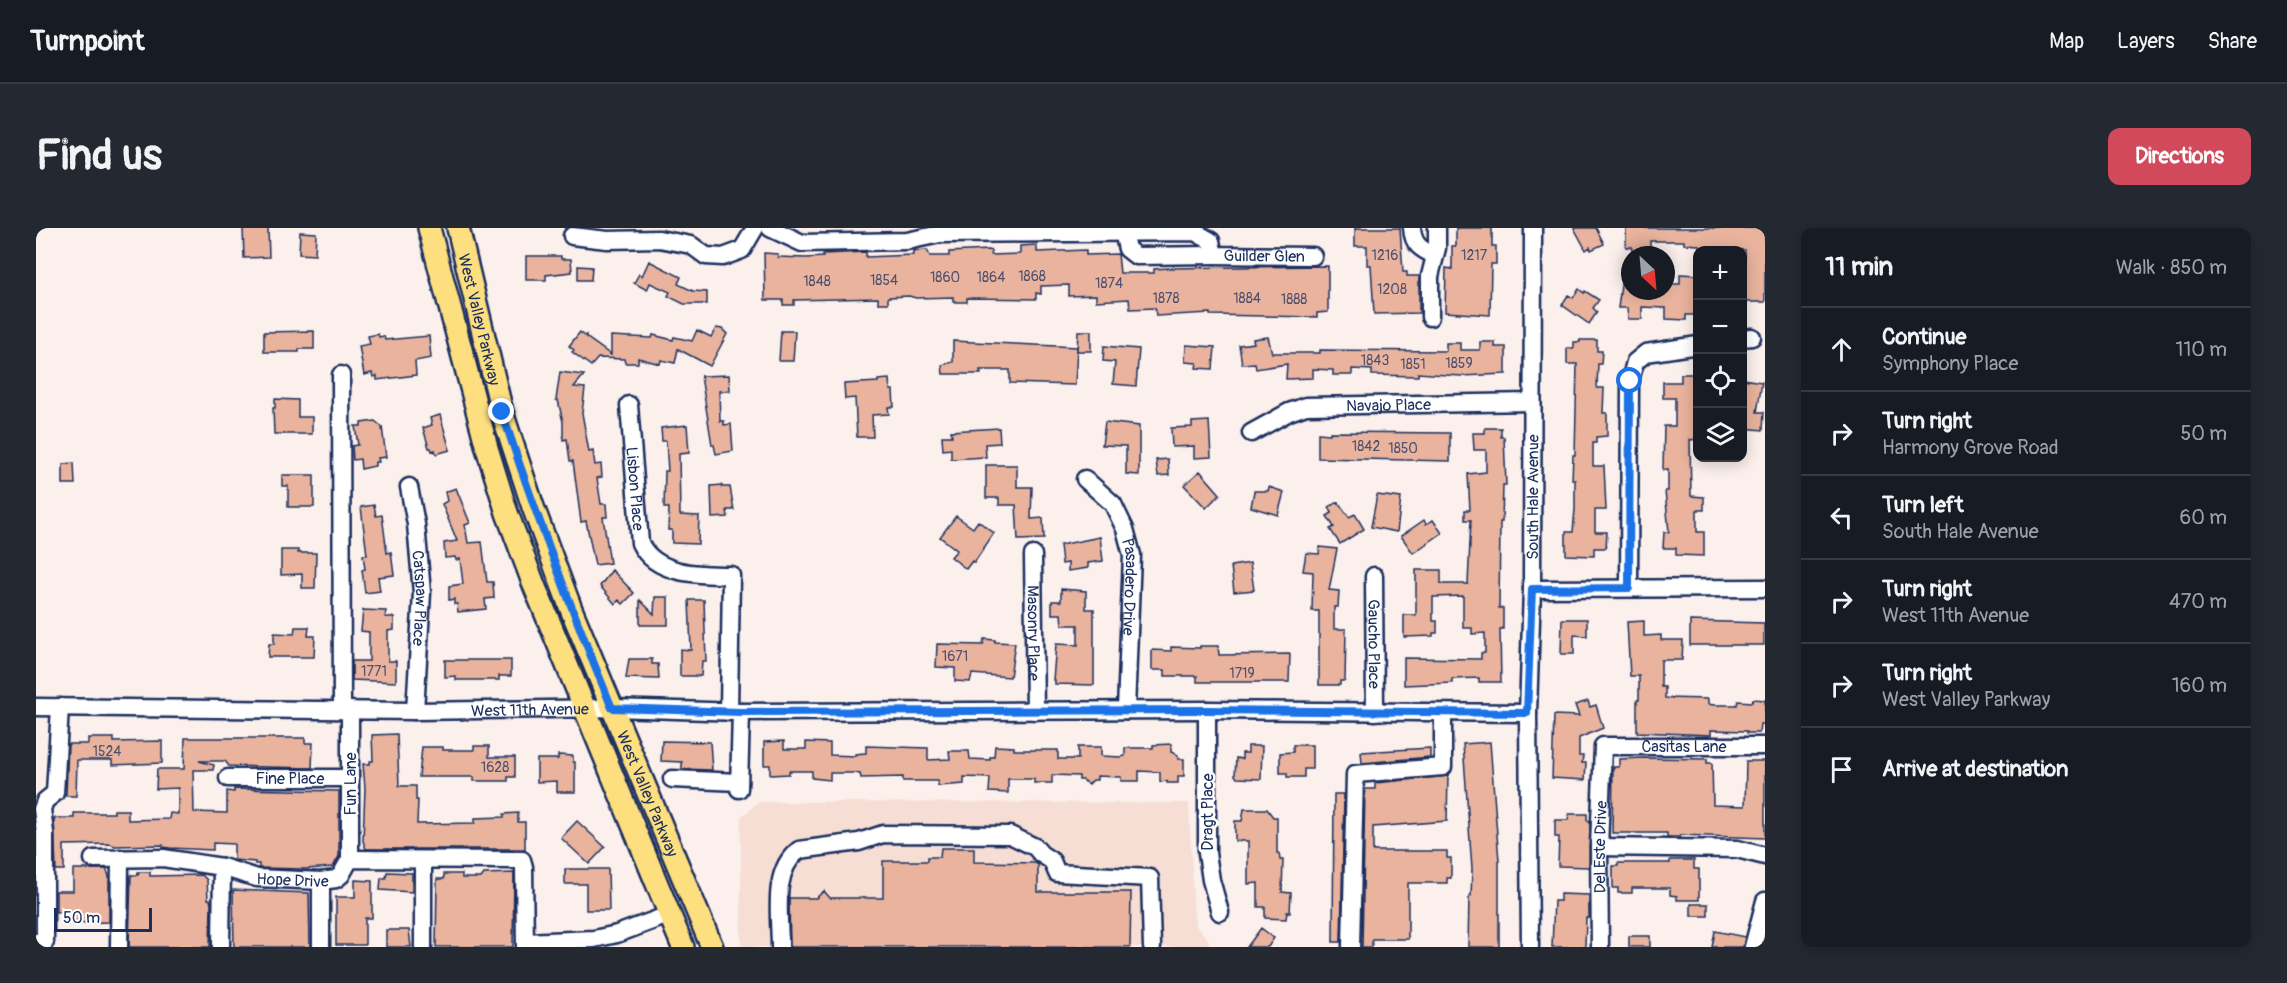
<!DOCTYPE html>
<html lang="en">
<head>
<meta charset="utf-8">
<style>
  body { margin:0; font-family:Pangolin,sans-serif; background:#242831; color:#f1f3f6 }
  .controls { position:absolute; right:18px; top:18px; display:grid; overflow:hidden; border-radius:12px; box-shadow:0 3px 15px #0003 }
  .controls button { width:54px; height:54px; display:grid; place-items:center; padding:0; border:0; border-bottom:2px solid #363941; background:#171b24; color:#f1f3f6; font:30px sans-serif }
  .compass { position:absolute; left:1585px; top:18px; width:54px; height:54px; border-radius:50%; background:#171b24; box-shadow:0 3px 15px #0003; rotate:154deg }
  .scale { position:absolute; left:18px; bottom:15px; width:98px; box-sizing:border-box; padding-left:6px; border:3px solid #1b2f5e; border-top:0; font-size:16px; line-height:21px; white-space:nowrap; color:#1b2f5e; -webkit-text-stroke:4px #fff; paint-order:stroke }
  .stop { position:absolute; width:18px; height:18px; margin:-14px; border:4px solid #1a73e8; border-radius:50%; background:#fff }
  .stop.end { background:#1a73e8; border-color:#fff; box-shadow:0 2px 6px #0008 }
  .list { margin:0; padding:0; list-style:none }
  h2 { display:flex; justify-content:space-between; align-items:center; height:78px; margin:0; padding:0 24px; font-size:26px }
  h2 small { font-size:20px; font-weight:400; color:#9ea1a6 }
  .list li { display:grid; grid-template-columns:39px 1fr auto; gap:18px; align-items:center; box-sizing:border-box; height:84px; padding:0 24px; border-top:2px solid #363941 }
  .list b { display:block; font-size:22px; white-space:nowrap }
  .list p { margin:0; font-size:20px; white-space:nowrap; color:#9ea1a6 }
  .list em { font-size:20px; font-style:normal; color:#9ea1a6 }
  .icon { flex:none; width:33px; height:33px; fill:none; stroke:currentColor; stroke-width:2; stroke-linecap:round; stroke-linejoin:round }
  .map { position:relative; flex:none; width:1729px; height:719px; overflow:hidden; border-radius:12px }
  header { display:flex; align-items:center; gap:36px; box-sizing:border-box; height:84px; padding:0 30px; background:#171b24; border-bottom:2px solid #363941 }
  header strong { font-size:28px }
  nav { display:flex; gap:33px; margin-inline-start:auto; font-size:21px }
  .intro { display:flex; align-items:center; justify-content:space-between; box-sizing:border-box; height:144px; padding:0 36px }
  h1 { margin:0; font-size:42px }
  .button { padding:15px 27px; border-radius:12px; background:#d1495b; color:#fff; font-size:21px; font-weight:700 }
  main { display:flex; gap:36px; padding:0 36px }
  aside { flex:1; background:#171b24; border-radius:12px; box-shadow:0 3px 15px #0003 }
  .map>svg:first-child { display:block }
  .built { fill:#f6ded4 }
  .building { fill:#e9b39d; stroke:#1b2f5e; stroke-width:1.5 }
  .lines { fill:none; stroke-linecap:round; stroke-linejoin:round }
  .minor-casing { stroke:#1b2f5e; stroke-width:21 }
  .major-casing { stroke:#1b2f5e; stroke-width:26 }
  .minor { stroke:#fff; stroke-width:16 }
  .major { stroke:#fedf80; stroke-width:21 }
  .route { stroke:#1a73e8; stroke-width:8 }
  .labels { text-anchor:middle; stroke-width:5; stroke-linejoin:round; paint-order:stroke }
  .number-label { font-size:14px; fill:#4e506e }
  .street-label { font-size:16px; fill:#1b2f5e; stroke:#fff }
</style>
</head>
<body>
<header>
<strong>Turnpoint</strong>
<nav><a>Map</a><a>Layers</a><a>Share</a></nav>
</header>
<div class="intro"><h1>Find us</h1><a class="button">Directions</a></div>
<main>
<div class="map">
<svg width="1729" height="719" viewBox="0 0 1729 719">
  <rect width="100%" height="100%" fill="#fbf0eb"/>
  <filter id="ink" filterUnits="userSpaceOnUse"><feTurbulence type="fractalNoise" baseFrequency=".0167" numOctaves="2"/><feDisplacementMap in="SourceGraphic" scale="12" xChannelSelector="R" yChannelSelector="G"/><feConvolveMatrix kernelMatrix="1 2 1 2 8 2 1 2 1" color-interpolation-filters="sRGB"/></filter>
  <g filter="url(#ink)">
    <path class="built" d="M723,574L1153,575L1158,690L1161,699L1172,711L1174,719H705V589Z"/>
    <path class="building" d="M207,0H232L233,29L208,30Z
      M1319,0H1364L1367,44H1371V48H1383V85L1338,86L1335,37H1331V18H1319Z
      M1420,0H1456V18H1460V36H1455L1454,87L1409,84L1410,40L1416,41V18H1420Z
      M1538,0H1560L1568,16L1555,22L1554,19L1550,22Z
      M1590,0H1729V74H1707V44H1709V22H1663V17L1648,16V13H1614V27H1596V19H1590Z
      M264,4L280,5L279,27L263,26Z
      M1001,17V24L1050,22V27L1082,26L1084,45H1118V41L1134,40L1292,38V84L1281,85V89L1174,87V85L1120,88L1119,80L1094,81L1093,71L1060,73V67L1033,68V57L1005,58V66L1000,65V71L931,70V74H917V69L880,70L873,68L852,69V75H842V70L758,72V77H747V72H729L728,25L742,26V29L770,30L787,29V26L830,24V29L877,27V23L891,22L894,28H913V24L953,22L955,23V27L984,26V18Z
      M490,28H525V31H535L536,44L510,47V52H490Z
      M613,33L645,49L642,56L657,63L671,64V76H648L632,68L634,64L614,55L611,62L598,55L603,46L606,48Z
      M542,38L556,39L555,52H542Z
      M1644,46L1662,47V87H1650V92L1630,91V80L1606,79V91H1592L1591,80H1582L1586,50L1593,63H1630V58H1634V56H1644Z
      M1543,61L1548,65L1549,63L1563,72L1557,80L1561,84L1553,96L1526,77L1532,67L1537,70Z
      M680,100L686,101L691,106L674,138L642,121L639,135L625,132L624,136L602,130V135H589L588,131L562,130L555,138L536,124L538,122L533,118L544,104L549,108L550,107V109L575,127V108L616,110L617,107L637,112L638,109L656,113L661,102L675,109Z
      M278,103V121H263V124H228V104Z
      M745,103H759L757,133H743Z
      M1042,103H1055V123H1041Z
      M342,106L343,109L348,108L349,112L393,108L395,130L379,133L380,147L341,152V148L337,149L336,145L328,147L323,118L334,116L332,108Z
      M1232,109L1236,125H1284V122L1410,123V115H1424V122H1444V114H1459V119H1470V146L1425,148L1382,145V148L1336,147V142L1316,141V147H1297V142L1277,141V150L1250,151L1251,136L1220,141L1219,135L1206,136L1203,117L1218,115L1217,111Z
      M1544,112H1561V123H1566L1565,136H1562L1561,160H1568L1567,185H1571V208L1560,209V215H1557V238H1568L1570,282H1559V304H1571L1570,320H1558V328L1530,327V304H1537L1539,281V252H1536L1537,227H1539L1541,136H1531V120H1538V114H1544Z
      M917,113L1041,119L1039,157L974,155V142H944L945,146H907L906,137L917,134Z
      M1150,117L1179,119L1177,141L1160,140L1161,135L1149,134Z
      M1068,118L1103,121L1100,158L1077,156L1079,134L1067,133Z
      M524,144L548,147L538,159L549,160L546,185L553,224L557,223L559,237L565,236L566,249L561,250L565,276H570L571,289H567L574,335L559,337L550,293L545,294L537,233H534L531,211L527,212V194L522,172H520Z
      M1645,146H1662L1660,190H1662V211L1654,212L1655,268L1668,269V282H1661V304H1668V328L1640,327V320H1627L1628,304H1633L1629,263H1632V242H1627L1628,198H1639V170H1627V154H1645Z
      M693,147L694,163H683L684,193H688V197L695,196L697,223L680,226L678,217H676L665,148Z
      M853,151L854,162H857L858,179H852L853,186L836,187L837,209H821L819,170L809,171L808,156L842,154V152Z
      M1707,151L1726,154L1721,184H1728L1727,202L1707,200Z
      M239,171L262,172V189H276V206H238L237,180H239Z
      M404,187L414,222L400,226L399,222L396,223L395,220H393L387,200L396,197L394,190Z
      M339,193L346,199L350,229L342,230L343,234H339V238L325,241L324,231L317,232L316,218L322,217L319,198H325V195Z
      M1173,193L1175,229L1158,230V218L1136,219L1135,200L1156,199V194Z
      M1069,194L1103,198V247L1090,246V218L1066,217Z
      M651,197L653,225L643,226L644,287L663,288L662,316L636,315V302H632L633,280H628L629,243H632L630,213H626L625,200Z
      M963,200L964,215L949,216L950,229L915,231V221L907,222L906,208H916L915,203Z
      M1449,200H1465V209H1468L1470,257H1467L1466,294H1464L1463,380H1467V401H1464L1465,454H1443V450L1416,451V455L1368,457V430L1445,431V425H1449V405L1436,406V400H1427V368L1397,369V393H1401V405H1397V408L1368,409V387H1380V342H1405V356H1432L1435,292H1429V282H1434L1432,246L1450,244V222H1438L1437,205H1449Z
      M1294,204L1414,205V233L1282,230V205L1294,206Z
      M1132,231L1133,247L1122,248L1120,232Z
      M38,235L39,256H27V236Z
      M950,237H981V259H996L995,291L1007,290L1008,311L982,312L980,277H963V270H950Z
      M1164,243L1184,266L1170,280L1148,257Z
      M246,247H278V279H252V258H246Z
      M686,257V259H694L698,282H691L692,289L676,290L675,258Z
      M1233,259L1248,264L1242,287L1215,279L1218,263H1232Z
      M420,260L434,295L429,297L432,315L446,314L451,354H457L458,370L449,371L450,381L422,384L421,376H418V371L413,372V358L427,356L424,331L420,332L419,329L409,330L408,315L421,313L406,276L411,273L409,264Z
      M1341,267L1365,270L1361,304L1335,299Z
      M1302,274L1313,289L1319,286L1328,301L1304,316L1294,301L1298,299L1291,288L1296,285L1293,279Z
      M338,277L340,288L346,287L351,325L355,324L358,347L342,349L344,363L329,365L326,342L329,341L327,327H331L325,279Z
      M920,288L937,300L942,293L958,305L938,335L936,333L930,341L915,329L921,322L904,309Z
      M1388,292L1390,296L1397,292L1406,305L1377,325L1365,308Z
      M1064,309L1067,333L1052,335V340L1032,343V335L1026,336L1024,317Z
      M1284,319L1301,321L1293,362L1303,363L1302,379H1298V401H1310L1309,453H1304V457H1283V383H1276L1277,344L1267,343L1270,325L1283,326Z
      M245,322H262V325H280L279,360H266V346L245,347Z
      M1214,335L1218,362L1198,364L1195,338Z
      M576,342L598,365L587,376L583,372L579,376L564,358Z
      M1025,361L1050,363V381H1058V457L1019,456V452H1017L1020,416L1042,417V397H1026L1025,386H1016V373H1025Z
      M619,369H632V397H604V372L618,386Z
      M653,372H668L670,433H666L665,448H644V421L655,422Z
      M327,382L350,383L349,389H358V402L352,403V433H360V454L316,452V433H333V404L325,403Z
      M1526,391H1551V408L1538,407V426H1525Z
      M1608,393V408L1625,407V412H1647L1646,432H1625V459H1629V470L1672,471V476L1678,477H1701L1702,473L1716,474L1717,471L1729,472V496H1724L1723,505H1711V503L1675,502V507L1601,504V472H1603V448H1594L1591,394Z
      M1654,393L1728,395V417H1654Z
      M259,399H273L272,408H279L278,429H232L233,416H238V405L258,406Z
      M948,411L959,412V414L979,415L974,449L936,446L934,454L919,453V440L900,439L901,416L947,417Z
      M1164,418H1182L1183,427L1254,426L1253,454H1161V448H1129V442H1116V422L1135,423V419L1164,420Z
      M593,431H616V436H622L623,451L590,450Z
      M409,432H475V448H463V452H420V448L409,449Z
      M1552,473L1554,479L1560,477L1567,500L1543,510V528H1547L1546,535H1550L1549,552L1516,550L1518,487L1543,488L1539,477Z
      M361,506L363,558H380V572H382L381,596L439,595V590L468,589V586L482,585V594H489V621H330L327,613L329,560L327,536H334V533H337L336,507Z
      M52,510H78V514L126,513V535L76,537V532H41L40,568H30L32,516H52Z
      M149,510H269V515H277L276,540L193,538L189,533H163L178,537L177,542H157L158,584L191,585V563L198,564V561L303,563V628L297,639L269,641L223,640V636H219V634L198,632V616L177,615V622L134,620L127,619V617L79,618L74,616L28,617V642H20L18,590H38V585H78V582H92V592L133,591L134,585L142,586V560L120,561L121,541H148Z
      M626,513L674,514L676,542L646,541V534L625,533Z
      M748,513V521H770V514L794,515V527L819,528V526L830,525V518L892,520V532L914,531L913,523H933L934,531L954,532V529H958L959,518L978,519V522H1022V531H1042V519H1065V528L1085,529L1089,528V520H1117V517L1135,516V524L1142,527V531H1148V548H1142V555H1131V553L1124,554V544L1103,543V553H1085V549L1061,548V552H1057L1052,557L1047,552H1043V548L1016,547V555H998V551H972V565L953,564L954,550L928,549V556L902,558V553H867V549L825,550L824,546L819,545H794V552L776,550V543H753V546L734,547V537H728V514Z
      M1454,514L1463,633V719H1432L1433,668H1435L1436,641L1427,516Z
      M1257,517H1276V541H1268V549H1251V545H1244V525L1257,524Z
      M438,518H453V529H479V549H472V553H438V549H383L386,519H407V522H438Z
      M1212,518H1226L1225,551L1201,550L1199,547L1200,530L1206,531V525H1212Z
      M1394,520V529L1326,535L1325,524Z
      M522,527L537,528V534H539V564H521V553L501,554V531H522Z
      M1608,530L1671,531V535H1676L1677,577L1709,578L1710,533H1729V610L1644,607V609H1631V605H1576L1577,539H1583V531Z
      M1412,548L1411,593L1337,599V623H1411V630H1415V650H1411V655H1372V711H1336V719H1326L1329,561H1339V555Z
      M1298,566H1308L1305,714H1297Z
      M1208,581H1231L1237,589H1241V625H1243L1244,632H1247L1246,664L1255,665L1254,684H1251L1250,691L1229,690V679H1222V655L1212,656V613H1199V593H1206Z
      M1533,586H1551V592L1554,593L1553,639L1522,638L1523,609H1519V592H1532Z
      M541,593L569,619L553,636L525,610Z
      M905,620H938V634L999,635L1002,637V664H1095L1094,719H754L753,670H780L788,663L794,670H847V633H892V629H904Z
      M1634,632H1658V641H1663V672H1641V668L1634,667V660H1596V665H1582V660H1577V638H1582V635H1634Z
      M37,641H70L73,648V694L41,695V693H37V684H20V663H37Z
      M529,641H572L573,682H550V656H529Z
      M102,644H114V648L166,647L171,652L172,671H174L175,677L174,719H93L95,647H102Z
      M351,644L376,645V664L344,662L345,650H350Z
      M478,645L477,719H400L401,651H408V646H426V650H445L448,646Z
      M319,652L336,653V690H329V717H300V669H319Z
      M197,662L273,665L274,719H198Z
      M1524,666L1553,667V690H1550L1549,719H1516L1518,673H1524Z
      M1655,676H1672V688H1655Z
      M1225,700L1238,710L1232,719H1211Z
      M350,702H373L375,719H350Z
      M1679,703L1709,709L1707,719H1676Z
      M1593,708H1614V719H1593Z"/>
    <g class="lines">
      <defs>
        <g id="minor">
          <path id="s1" d="M734,0L766,15L871,13L904,6L1159,4L1175,13L1178,27L1277,28"/>
          <path d="M1376,0C1377,17 1385,21 1399,28"/>
          <path d="M1087,4L1091,21L1100,28L1178,27"/>
          <path d="M536,8L571,12L623,11L655,17L670,28L687,29L706,22L719,0"/>
          <path d="M1394,89V48L1401,20V0"/>
          <path d="M1706,110L1716,109"/>
          <path d="M305,147L306,482"/>
          <path id="s2" d="M593,177L604,315C619,347 663,347 695,347L693,484"/>
          <path id="s3" d="M1215,205L1253,184L1270,178L1496,174"/>
          <path id="s4" d="M1049,251L1077,276L1089,301L1096,327L1090,482"/>
          <path id="s5" d="M373,259L380,296L386,365L379,483"/>
          <path id="s6" d="M997,327L999,483"/>
          <path id="s7" d="M1338,348L1339,484"/>
          <path d="M1593,360L1594,153L1599,134L1610,125L1662,117"/>
          <path d="M1496,361L1729,360"/>
          <path id="s8" d="M0,479L379,483L576,480L705,484L1171,482L1492,485"/>
          <path d="M314,482V631"/>
          <path d="M1171,482V625L1175,652L1184,684"/>
          <path id="s9" d="M192,550H314"/>
          <path d="M636,551L703,554"/>
          <path d="M703,561L705,484"/>
          <path d="M1563,619L1701,621L1729,628"/>
          <path id="s10" d="M57,631L127,630L186,639L221,650L285,653L300,651L305,647L314,631L486,632L488,639L489,719"/>
          <path d="M387,632V719"/>
          <path d="M285,653V719"/>
          <path d="M0,714H9V605L6,581L9,573L19,565L24,479"/>
          <path d="M489,714L558,711L581,706L635,686"/>
          <path d="M83,719L84,630"/>
          <path d="M185,719L186,639"/>
          <path d="M744,719C744,688 735,643 763,622L823,614L847,606L974,607L999,619L1005,626L1016,633L1021,645L1114,650L1116,719"/>
          <path d="M1315,719L1319,546L1407,539V485"/>
          <path id="s11" d="M1494,719L1492,485L1496,361L1497,0"/>
          <path id="s12" d="M1564,719L1563,619L1567,518H1729"/>
          <path d="M1717,719L1729,673"/>
        </g>
        <g id="major">
          <path d="M393,0L451,220L471,285L498,357L647,719"/>
          <path id="s13" d="M422,0L466,184L497,279L535,381L676,719"/>
        </g>
      </defs>
      <use href="#minor" class="minor-casing"/>
      <use href="#major" class="major-casing"/>
      <use href="#minor" class="minor"/>
      <use href="#major" class="major"/>
    </g>
  </g>
  <g class="lines" filter="url(#ink)">
    <path class="route" d="M466,184C499,285 536,383 576,480L705,484L1171,482L1491,485L1496,361L1593,360L1594,153"/>
  </g>
  <g class="labels">
    <g class="number-label">
      <text x="1349" y="32">1216</text>
      <text x="1438" y="32">1217</text>
      <text x="996" y="53">1868</text>
      <text x="909" y="54">1860</text>
      <text x="955" y="54">1864</text>
      <text x="848" y="57">1854</text>
      <text x="781" y="58">1848</text>
      <text x="1073" y="60">1874</text>
      <text x="1356" y="66">1208</text>
      <text x="1130" y="75">1878</text>
      <text x="1211" y="75">1884</text>
      <text x="1258" y="76">1888</text>
      <text x="1339" y="137">1843</text>
      <text x="1423" y="140">1859</text>
      <text x="1377" y="141">1851</text>
      <text x="1330" y="223">1842</text>
      <text x="1367" y="225">1850</text>
      <text x="919" y="433">1671</text>
      <text x="338" y="448">1771</text>
      <text x="1206" y="450">1719</text>
      <text x="71" y="528">1524</text>
      <text x="459" y="544">1628</text>
    </g>
    <g class="street-label">
      <text dy="6" stroke="none"><textPath href="#s1" startOffset="512">Guilder Glen</textPath></text>
      <text dy="6" stroke="none"><textPath href="#s13" startOffset="94">West Valley Parkway</textPath></text>
      <text dy="6" stroke="none"><textPath href="#s3" startOffset="144">Navajo Place</textPath></text>
      <text dy="6" stroke="none"><textPath href="#s2" startOffset="84">Lisbon Place</textPath></text>
      <text dy="6" stroke="none"><textPath href="#s11" startOffset="450">South Hale Avenue</textPath></text>
      <text dy="6" stroke="none"><textPath href="#s4" startOffset="124">Pasadero Drive</textPath></text>
      <text dy="6" stroke="none"><textPath href="#s5" startOffset="112">Catspaw Place</textPath></text>
      <text dy="6" stroke="none"><textPath href="#s6" startOffset="78">Masonry Place</textPath></text>
      <text dy="6" stroke="none"><textPath href="#s7" startOffset="68">Gaucho Place</textPath></text>
      <text dy="6" stroke="none"><textPath href="#s8" startOffset="494">West 11th Avenue</textPath></text>
      <text dy="6" stroke="none"><textPath href="#s12" startOffset="282">Casitas Lane</textPath></text>
      <text dy="6" stroke="none"><textPath href="#s9" startOffset="62">Fine Place</textPath></text>
      <text transform="translate(314 556) rotate(-90)" y="6">Fun Lane</text>
      <text dy="6" stroke="none"><textPath href="#s13" startOffset="598">West Valley Parkway</textPath></text>
      <text transform="translate(1171 584) rotate(-90)" y="6">Dragt Place</text>
      <text dy="6" stroke="none"><textPath href="#s12" startOffset="100">Del Este Drive</textPath></text>
      <text dy="6" stroke="none"><textPath href="#s10" startOffset="202">Hope Drive</textPath></text>
    </g>
  </g>
</svg>
<div class="controls">
<button>+</button>
<button>−</button>
<button><svg class="icon" aria-label="locate" viewBox="0 0 24 24"><circle cx="12" cy="12" r="6"/><path d="M12 2v4M12 18v4M2 12h4M18 12h4"/></svg></button>
<button><svg class="icon" aria-label="layers" viewBox="0 0 24 24"><path d="M12 4l9 5-9 5-9-5zM3 14l9 5 9-5"/></svg></button>
</div>
<svg class="compass" viewBox="-18 -18 36 36"><path d="M0-13l5 13h-10z" fill="#e53935"/><path d="M0 13l5-13h-10z" fill="#9ea1a6"/></svg>
<div class="scale">50 m</div>
<div class="stop" style="left:1594px;top:153px"></div>
<div class="stop end" style="left:466px;top:184px"></div>
</div>
<aside>
<h2>11 min<small>Walk · 850 m</small></h2>
<ul class="list">
<li><svg class="icon" aria-label="ahead" viewBox="0 0 24 24"><path d="M12 20V5M6 11l6-6 6 6"/></svg><div><b>Continue</b><p>Symphony Place</p></div><em>110 m</em></li>
<li><svg class="icon" aria-label="right" viewBox="0 0 24 24"><path d="M7 20v-9h11M14 6l5 5-5 5"/></svg><div><b>Turn right</b><p>Harmony Grove Road</p></div><em>50 m</em></li>
<li><svg class="icon" aria-label="left" viewBox="0 0 24 24"><path d="M17 20v-9H6M10 6l-5 5 5 5"/></svg><div><b>Turn left</b><p>South Hale Avenue</p></div><em>60 m</em></li>
<li><svg class="icon" aria-label="right" viewBox="0 0 24 24"><path d="M7 20v-9h11M14 6l5 5-5 5"/></svg><div><b>Turn right</b><p>West 11th Avenue</p></div><em>470 m</em></li>
<li><svg class="icon" aria-label="right" viewBox="0 0 24 24"><path d="M7 20v-9h11M14 6l5 5-5 5"/></svg><div><b>Turn right</b><p>West Valley Parkway</p></div><em>160 m</em></li>
<li><svg class="icon" aria-label="arrive" viewBox="0 0 24 24"><path d="M6 21V4h12l-3 4 3 4H6"/></svg><div><b>Arrive at destination</b></div></li>
</ul>
</aside>
</main>
</body>
</html>
